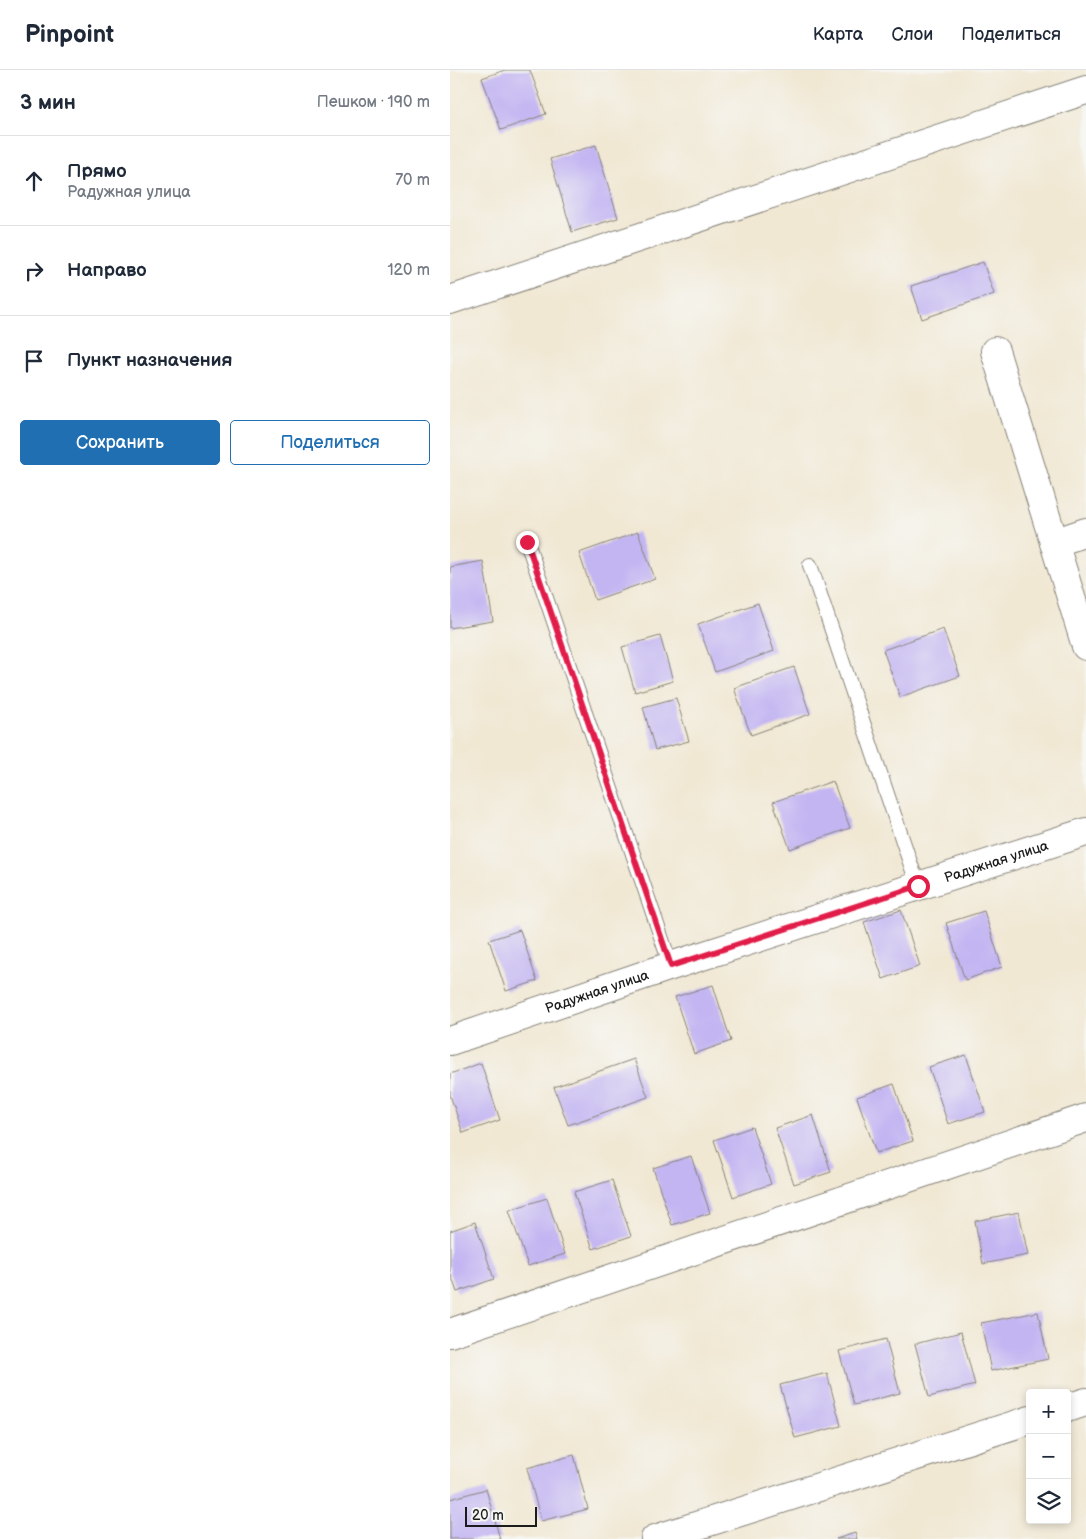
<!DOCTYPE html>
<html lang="ru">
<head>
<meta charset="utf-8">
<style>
  body { margin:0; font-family:"Balsamiq Sans",sans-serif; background:#f2f2f3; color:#1f2937 }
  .controls { position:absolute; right:15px; bottom:15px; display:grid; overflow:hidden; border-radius:5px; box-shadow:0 2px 8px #0003 }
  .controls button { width:45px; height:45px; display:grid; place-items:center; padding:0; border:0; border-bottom:1px solid #e0e1e3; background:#fff; color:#1f2937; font:25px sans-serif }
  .scale { position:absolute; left:15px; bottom:12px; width:72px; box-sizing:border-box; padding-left:5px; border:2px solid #1c1c1c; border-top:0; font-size:14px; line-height:18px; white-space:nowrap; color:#1c1c1c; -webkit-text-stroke:4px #f6f6f2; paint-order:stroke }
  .stop { position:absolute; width:15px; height:15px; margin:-11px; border:4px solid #e11d48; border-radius:50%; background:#fff }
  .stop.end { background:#e11d48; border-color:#fff; box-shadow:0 1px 5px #0008 }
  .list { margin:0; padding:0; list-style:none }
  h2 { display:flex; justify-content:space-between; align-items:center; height:65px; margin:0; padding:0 20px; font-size:21px }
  h2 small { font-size:16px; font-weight:400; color:#747a83 }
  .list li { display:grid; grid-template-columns:32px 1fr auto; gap:15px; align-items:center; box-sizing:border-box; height:90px; padding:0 20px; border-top:1px solid #e0e1e3 }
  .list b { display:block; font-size:19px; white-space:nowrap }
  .list p { margin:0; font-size:16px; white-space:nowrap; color:#747a83 }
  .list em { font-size:16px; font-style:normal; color:#747a83 }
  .actions { display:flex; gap:10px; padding:15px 20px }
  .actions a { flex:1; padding:11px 0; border:1px solid #1f6fb2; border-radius:5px; text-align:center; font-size:18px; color:#1f6fb2 }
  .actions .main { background:#1f6fb2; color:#fff }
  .icon { flex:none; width:28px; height:28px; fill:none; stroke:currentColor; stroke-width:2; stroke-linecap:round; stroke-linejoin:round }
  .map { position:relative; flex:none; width:636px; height:1469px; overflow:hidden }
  header { display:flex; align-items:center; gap:30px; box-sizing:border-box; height:70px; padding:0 25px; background:#fff; border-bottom:1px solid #e0e1e3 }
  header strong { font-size:24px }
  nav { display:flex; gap:28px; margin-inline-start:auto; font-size:18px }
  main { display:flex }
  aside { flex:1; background:#fff }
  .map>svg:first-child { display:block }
  .building { fill:#c3b5f2 }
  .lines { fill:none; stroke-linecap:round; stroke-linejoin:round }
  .service-casing { stroke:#868278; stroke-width:16 }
  .minor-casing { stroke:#868278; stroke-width:30 }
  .service { stroke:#fff; stroke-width:14 }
  .minor { stroke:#fff; stroke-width:28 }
  .route { stroke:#e11d48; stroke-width:6 }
  .labels { text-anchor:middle; stroke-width:4; stroke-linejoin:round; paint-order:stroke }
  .street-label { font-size:14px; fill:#1c1c1c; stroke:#f6f6f2 }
</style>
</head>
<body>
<header>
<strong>Pinpoint</strong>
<nav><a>Карта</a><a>Слои</a><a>Поделиться</a></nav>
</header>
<main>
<aside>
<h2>3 мин<small>Пешком · 190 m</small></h2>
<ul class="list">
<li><svg class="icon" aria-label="ahead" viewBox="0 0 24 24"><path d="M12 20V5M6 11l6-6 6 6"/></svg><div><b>Прямо</b><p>Радужная улица</p></div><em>70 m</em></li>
<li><svg class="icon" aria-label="right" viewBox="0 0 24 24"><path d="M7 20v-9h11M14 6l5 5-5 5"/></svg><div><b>Направо</b></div><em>120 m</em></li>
<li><svg class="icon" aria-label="arrive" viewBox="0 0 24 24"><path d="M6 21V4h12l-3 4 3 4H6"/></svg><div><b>Пункт назначения</b></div></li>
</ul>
<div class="actions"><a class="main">Сохранить</a><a>Поделиться</a></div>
</aside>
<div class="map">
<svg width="636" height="1469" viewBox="0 0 636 1469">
  <rect width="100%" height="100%" fill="#f6f6f2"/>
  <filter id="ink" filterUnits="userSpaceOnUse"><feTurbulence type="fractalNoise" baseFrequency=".02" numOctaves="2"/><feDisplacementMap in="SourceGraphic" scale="10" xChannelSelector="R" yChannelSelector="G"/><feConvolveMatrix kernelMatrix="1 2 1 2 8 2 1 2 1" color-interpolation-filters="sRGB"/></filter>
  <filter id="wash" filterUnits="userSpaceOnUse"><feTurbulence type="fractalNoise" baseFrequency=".0096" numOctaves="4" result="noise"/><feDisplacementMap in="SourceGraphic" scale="20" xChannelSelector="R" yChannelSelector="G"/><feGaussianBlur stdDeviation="1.12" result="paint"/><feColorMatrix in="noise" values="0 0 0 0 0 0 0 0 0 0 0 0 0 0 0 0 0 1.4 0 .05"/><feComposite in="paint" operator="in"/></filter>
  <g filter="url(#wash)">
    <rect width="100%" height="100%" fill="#f1e8d4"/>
    <g id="blocks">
      <path class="building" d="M55,0H80L96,44L51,60L32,8Z
        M146,75L168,148L122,162L100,89Z
        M533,192L544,224L472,249L461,216Z
        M188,462L205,509L145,530L129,483Z
        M33,491L43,551L0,558V497Z
        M308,533L324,581L265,602L248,554Z
        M493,559L510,606L450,627L433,580Z
        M210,566L223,611L185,622L172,577Z
        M344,597L360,644L301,665L284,618Z
        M226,628L239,671L205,680L193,637Z
        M383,711L400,758L340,779L323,732Z
        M451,840L470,896L433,909L414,852Z
        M534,841L552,897L515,910L496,853Z
        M70,860L87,911L56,921L39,870Z
        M263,915L281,971L244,984L225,927Z
        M516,985L535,1042L498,1054L479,997Z
        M184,989L198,1027L118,1055L104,1017Z
        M31,993L50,1050L13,1063L0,1025V1004Z
        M444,1014L463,1071L426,1083L407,1027Z
        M363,1045L381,1102L344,1114L325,1058Z
        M302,1057L321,1114L283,1127L264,1070Z
        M241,1086L260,1143L222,1155L203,1098Z
        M162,1110L181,1166L143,1179L124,1122Z
        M97,1128L115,1184L78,1196L59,1140Z
        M569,1142L578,1185L533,1194L525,1151Z
        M25,1152L44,1209L7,1222L0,1202V1161Z
        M588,1242L598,1289L541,1301L531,1253Z
        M511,1262L525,1315L479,1327L465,1274Z
        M436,1269L450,1323L404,1335L389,1281Z
        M377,1303L391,1356L345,1368L330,1315Z
        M124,1385L138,1439L91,1451L77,1398Z
        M36,1419L50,1469H0V1429Z
        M405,1463L407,1469H386Z"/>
    </g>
  </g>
  <g filter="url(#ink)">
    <use href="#blocks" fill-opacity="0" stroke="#868278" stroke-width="1"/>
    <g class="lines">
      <defs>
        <path id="service" d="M77,472L221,896
          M360,495L468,816"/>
        <g id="minor">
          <path d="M0,230L636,20"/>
          <path d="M545,281L636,576"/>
          <path d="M604,473L636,462"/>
          <path id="s1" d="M0,971L221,896L636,762"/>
          <path d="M0,1263L636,1048"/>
          <path d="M617,1338L636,1332"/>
          <path d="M205,1469L580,1350"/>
        </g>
      </defs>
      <use href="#service" class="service-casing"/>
      <use href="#minor" class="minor-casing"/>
      <use href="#service" class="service"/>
      <use href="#minor" class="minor"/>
    </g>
  </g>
  <g class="lines" filter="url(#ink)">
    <path class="route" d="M77,472L221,896L468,816"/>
  </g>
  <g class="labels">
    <g class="street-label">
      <text dy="5" stroke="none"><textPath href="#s1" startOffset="575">Радужная улица</textPath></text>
      <text dy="5" stroke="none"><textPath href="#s1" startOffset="155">Радужная улица</textPath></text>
    </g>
  </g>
</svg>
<div class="controls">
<button>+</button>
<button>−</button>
<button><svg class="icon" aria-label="layers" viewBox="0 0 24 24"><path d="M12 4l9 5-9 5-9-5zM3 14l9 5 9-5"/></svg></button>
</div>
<div class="scale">20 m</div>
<div class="stop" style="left:468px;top:816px"></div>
<div class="stop end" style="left:77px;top:472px"></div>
</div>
</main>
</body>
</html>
